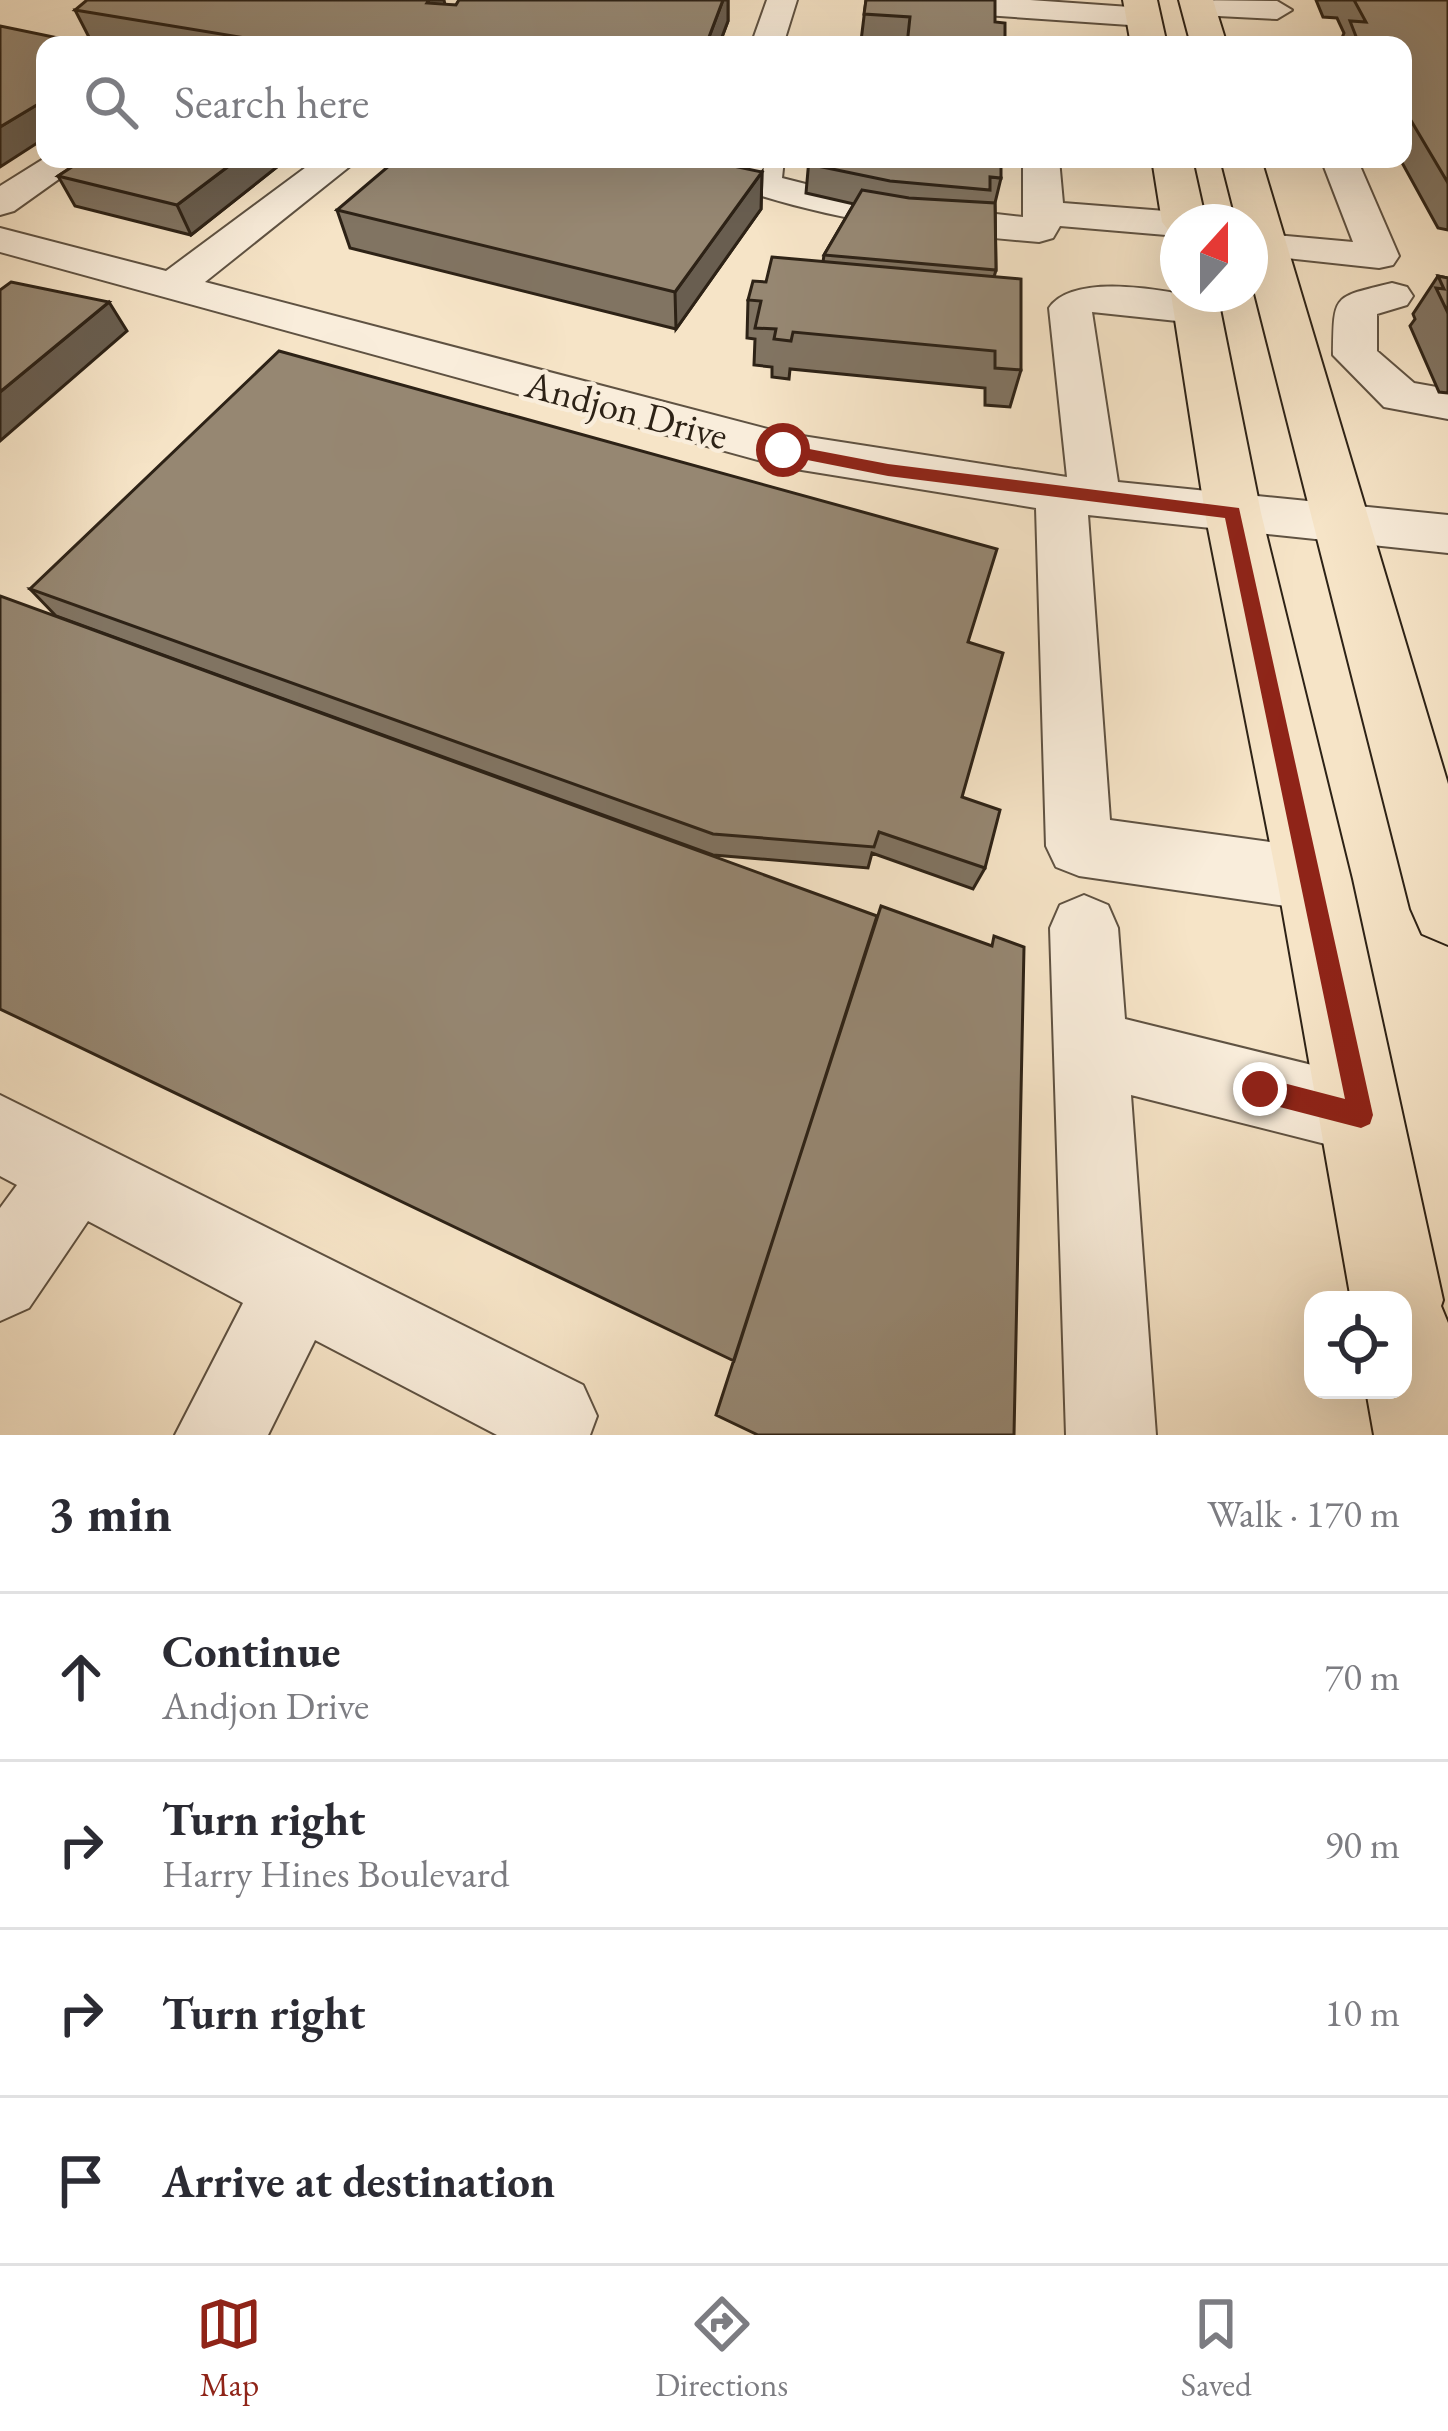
<!DOCTYPE html>
<html lang="en">
<head>
<meta charset="utf-8">
<style>
  body { margin:0; font-family:"EB Garamond",serif; background:#f2f2f3; color:#2b2b33 }
  .controls { position:absolute; right:36px; bottom:36px; display:grid; overflow:hidden; border-radius:24px; box-shadow:0 12px 48px #0002 }
  .controls button { width:108px; height:108px; display:grid; place-items:center; padding:0; border:0; border-bottom:3px solid #e1e1e2; background:#fff; color:#2b2b33; font:60px sans-serif }
  .compass { position:absolute; left:1160px; top:204px; width:108px; height:108px; border-radius:50%; background:#fff; box-shadow:0 12px 48px #0002; rotate:21deg }
  .stop { position:absolute; width:36px; height:36px; margin:-27px; border:9px solid #8f2418; border-radius:50%; background:#fff }
  .stop.end { background:#8f2418; border-color:#fff; box-shadow:0 3px 12px #0008 }
  .list { margin:0; padding:0; list-style:none }
  h2 { display:flex; justify-content:space-between; align-items:center; height:156px; margin:0; padding:0 48px; font-size:51px }
  h2 small { font-size:39px; font-weight:400; color:#7c7c81 }
  .list li { display:grid; grid-template-columns:78px 1fr auto; gap:36px; align-items:center; box-sizing:border-box; height:168px; padding:0 48px; border-top:3px solid #e1e1e2 }
  .list b { display:block; font-size:45px; white-space:nowrap }
  .list p { margin:0; font-size:39px; white-space:nowrap; color:#7c7c81 }
  .list em { font-size:39px; font-style:normal; color:#7c7c81 }
  .icon { flex:none; width:66px; height:66px; fill:none; stroke:currentColor; stroke-width:2; stroke-linecap:round; stroke-linejoin:round }
  .map { position:relative; flex:none; width:1448px; height:1435px; overflow:hidden }
  .search { position:absolute; background:#fff; box-shadow:0 12px 48px #0002; left:36px; right:36px; top:36px; height:132px; display:flex; align-items:center; gap:30px; box-sizing:border-box; padding:0 42px; border-radius:24px; color:#7c7c81; font-size:45px }
  .sheet { height:828px; background:#fff }
  nav { display:flex; justify-content:space-around; align-items:center; box-sizing:border-box; height:168px; border-top:3px solid #e1e1e2; background:#fff; font-size:33px; color:#7c7c81 }
  nav a { display:grid; justify-items:center; gap:6px }
  nav .on { color:#8f2418 }
  .map>svg:first-child { display:block }
  .lines { fill:none; stroke-linecap:round; stroke-linejoin:round }
  .minor-casing { stroke:#5f5242; stroke-width:4 }
  .major-casing { stroke:#2d2216; stroke-width:4 }
  .minor { fill:#f9eddb; fill-rule:evenodd }
  .major { fill:#f6e4c7; fill-rule:evenodd }
  .wall { fill:#817462; stroke:#2d2216; stroke-width:3 }
  .shaded-wall { fill:#695e50; stroke:#2d2216; stroke-width:3 }
  .building { fill:#968772; stroke:#2d2216; stroke-width:3 }
  .route { fill:#8f2418 }
  .labels { text-anchor:middle; stroke-width:9; stroke-linejoin:round; paint-order:stroke }
  .far-street-label { font-size:39px; fill:#2d2216; stroke:#f9eddb }
</style>
</head>
<body>
<div class="map">
<svg width="1448" height="1435" viewBox="0 0 1448 1435">
  <rect width="100%" height="100%" fill="#f6e4c7"/>
  <filter id="stains"><feTurbulence type="fractalNoise" baseFrequency=".00167" numOctaves="4"/><feColorMatrix values="0 0 0 0 .2 0 0 0 0 .09 0 0 0 0 .02 0 0 0 .5 -.17"/></filter>
  <radialGradient id="worn" r=".72"><stop offset=".6" stop-color="#630" stop-opacity="0"/><stop offset="1" stop-color="#630" stop-opacity=".3"/></radialGradient>
  <g class="lines">
    <defs>
      <path id="minor" d="M767,0H797L783,45H751Z
        M882,0H1030L1144,8L1159,17L1144,26L897,9Z
        M1187,0L1277,1L1292,10L1277,19L1198,15L1187,12L1183,6Z
        M45,158L87,159L14,211L0,215V186Z
        M317,159H359L205,282L783,433L1067,477L1049,308C1074,271 1172,291 1211,301L1218,310L1211,319L1196,323L1092,312L1118,482L1448,515V553L1088,515L1110,820L1314,848L1338,857L1347,879L1338,901L1314,910L1079,876L1056,867L1046,846L1036,508L783,467L0,252V228L166,271Z
        M748,159H784L782,178L865,199L1023,217V159H1059L1063,203L1178,212L1196,222H1178V236L1060,226L1053,238L1039,242C940,234 844,223 749,192L743,184Z
        M1321,159H1357L1399,256L1393,265L1379,268L1250,254L1251,237L1265,234L1353,242Z
        M1392,283L1407,287L1413,296L1407,305L1377,314V351L1414,383L1448,389V419L1384,407L1333,355C1334,293 1332,298 1392,283Z
        M1084,895L1108,905L1118,928L1125,1019L1361,1077L1388,1088L1399,1115L1388,1142L1361,1153L1131,1095L1156,1435H1066L1050,928L1060,905Z
        M0,1095L583,1385L597,1416L590,1435H497L315,1340L268,1435H175L243,1303L88,1221L29,1308L0,1321V1208L17,1185L0,1176Z"/>
      <path id="major" d="M1123,0H1157L1167,45H1131Z
        M1179,0H1213L1227,45H1191Z
        M1152,159H1192L1206,222H1178V234L1169,231L1162,222Z
        M1221,159H1261L1448,784V945L1422,934L1411,909L1250,274V222H1237Z
        M1178,284V294H1217L1261,513L1351,879L1443,1300L1441,1306L1448,1323V1435H1374L1366,1390H1403V1300H1351L1277,879L1205,513L1171,294Z"/>
    </defs>
    <use href="#minor" class="minor-casing"/>
    <use href="#major" class="major-casing"/>
    <use href="#minor" class="minor"/>
    <use href="#major" class="major"/>
  </g>
  <path class="wall" d="M459,0H728V21L719,45H93L75,10L456,5Z
    M866,0L995,22L906,45L861,41Z
    M1316,0H1448V230L1438,228L1400,159H1403V45H1339L1344,33L1337,18L1323,17Z
    M84,159H287L191,235L75,206L58,176Z
    M809,159L1001,178L995,203L996,270L994,277L1021,370L1010,407L985,405V388L790,369L789,379L772,377V367L754,365L755,339L747,338L748,300L766,282L823,262L824,255L854,204L806,193Z
    M762,172L761,209L676,329L350,248L337,210Z
    M1438,276L1448,278V393L1439,392L1410,326L1415,319L1413,314Z
    M30,589L968,642L962,797L985,868L973,889L872,853L868,868L713,855L56,616Z"/>
  <path class="shaded-wall" d="M429,0H444L448,19L427,3Z
    M723,0H728V21L719,45H706Z
    M45,100V138L0,167V127Z
    M238,159H287L191,235L177,205Z
    M762,172L761,209L676,329L675,292Z
    M109,302L127,331L0,441V392Z"/>
  <path class="building" d="M87,0H429L427,3L456,5L459,0H723L706,45H288L75,10Z
    M866,0H995V22L1005,23V45H907L910,17L864,14Z
    M1354,0H1448V183L1403,107V45H1366L1363,39H1357L1350,21L1366,22Z
    M0,26L92,45H45V100L0,127Z
    M84,159H238L177,205L58,176Z
    M397,159H700L762,172L675,292L337,210Z
    M809,159H1001V178L990,177V190L890,181L808,164Z
    M862,190L909,198L995,203L996,270L824,255Z
    M772,257L1021,279V370L995,368V351L793,332L791,341L774,339L776,329L755,328L761,301L748,300L753,281L766,282Z
    M1438,276L1448,278V313L1436,288L1444,289Z
    M11,282L109,302L0,392V290Z
    M279,351L997,549L968,642L1003,653L962,797L1000,810L985,868L879,832L874,847L713,834L30,589Z
    M0,596L877,916L734,1361L0,1009Z
    M881,906L992,946L994,936L1024,947L1014,1435H758L716,1415Z"/>
  <path class="route" d="M783,444L888,464L1239,508L1373,1115L1370,1124L1361,1128L1260,1102L1247,1089L1260,1077L1345,1099L1225,518L888,476L777,454L775,450Z"/>
  <g class="labels">
    <g class="far-street-label">
      <text transform="translate(627 409) rotate(15)" y="14">Andjon Drive</text>
    </g>
  </g>
  <rect width="100%" height="100%" filter="url(#stains)"/>
  <rect width="100%" height="100%" fill="url(#worn)"/>
</svg>
<div class="controls">
<button><svg class="icon" aria-label="locate" viewBox="0 0 24 24"><circle cx="12" cy="12" r="6"/><path d="M12 2v4M12 18v4M2 12h4M18 12h4"/></svg></button>
</div>
<svg class="compass" viewBox="-18 -18 36 36"><path d="M0-13l5 13h-10z" fill="#e53935"/><path d="M0 13l5-13h-10z" fill="#7c7c81"/></svg>
<div class="stop" style="left:783px;top:450px"></div>
<div class="stop end" style="left:1260px;top:1089px"></div>
<div class="search"><svg class="icon" aria-label="search" viewBox="0 0 24 24"><circle cx="10" cy="10" r="6"/><path d="M15 15l6 6"/></svg>Search here</div>
</div>
<section class="sheet">
<h2>3 min<small>Walk · 170 m</small></h2>
<ul class="list">
<li><svg class="icon" aria-label="ahead" viewBox="0 0 24 24"><path d="M12 20V5M6 11l6-6 6 6"/></svg><div><b>Continue</b><p>Andjon Drive</p></div><em>70 m</em></li>
<li><svg class="icon" aria-label="right" viewBox="0 0 24 24"><path d="M7 20v-9h11M14 6l5 5-5 5"/></svg><div><b>Turn right</b><p>Harry Hines Boulevard</p></div><em>90 m</em></li>
<li><svg class="icon" aria-label="right" viewBox="0 0 24 24"><path d="M7 20v-9h11M14 6l5 5-5 5"/></svg><div><b>Turn right</b></div><em>10 m</em></li>
<li><svg class="icon" aria-label="arrive" viewBox="0 0 24 24"><path d="M6 21V4h12l-3 4 3 4H6"/></svg><div><b>Arrive at destination</b></div></li>
</ul>
</section>
<nav>
<a class="on"><svg class="icon" aria-label="map" viewBox="0 0 24 24"><path d="M3 6l6-2 6 2 6-2v14l-6 2-6-2-6 2zM9 4v14M15 6v14"/></svg>Map</a>
<a><svg class="icon" aria-label="directions" viewBox="0 0 24 24"><path d="M12 3l9 9-9 9-9-9zM9 14v-3h6M13 9l2 2-2 2"/></svg>Directions</a>
<a><svg class="icon" aria-label="saved" viewBox="0 0 24 24"><path d="M7 4h10v16l-5-4-5 4z"/></svg>Saved</a>
</nav>
</body>
</html>
